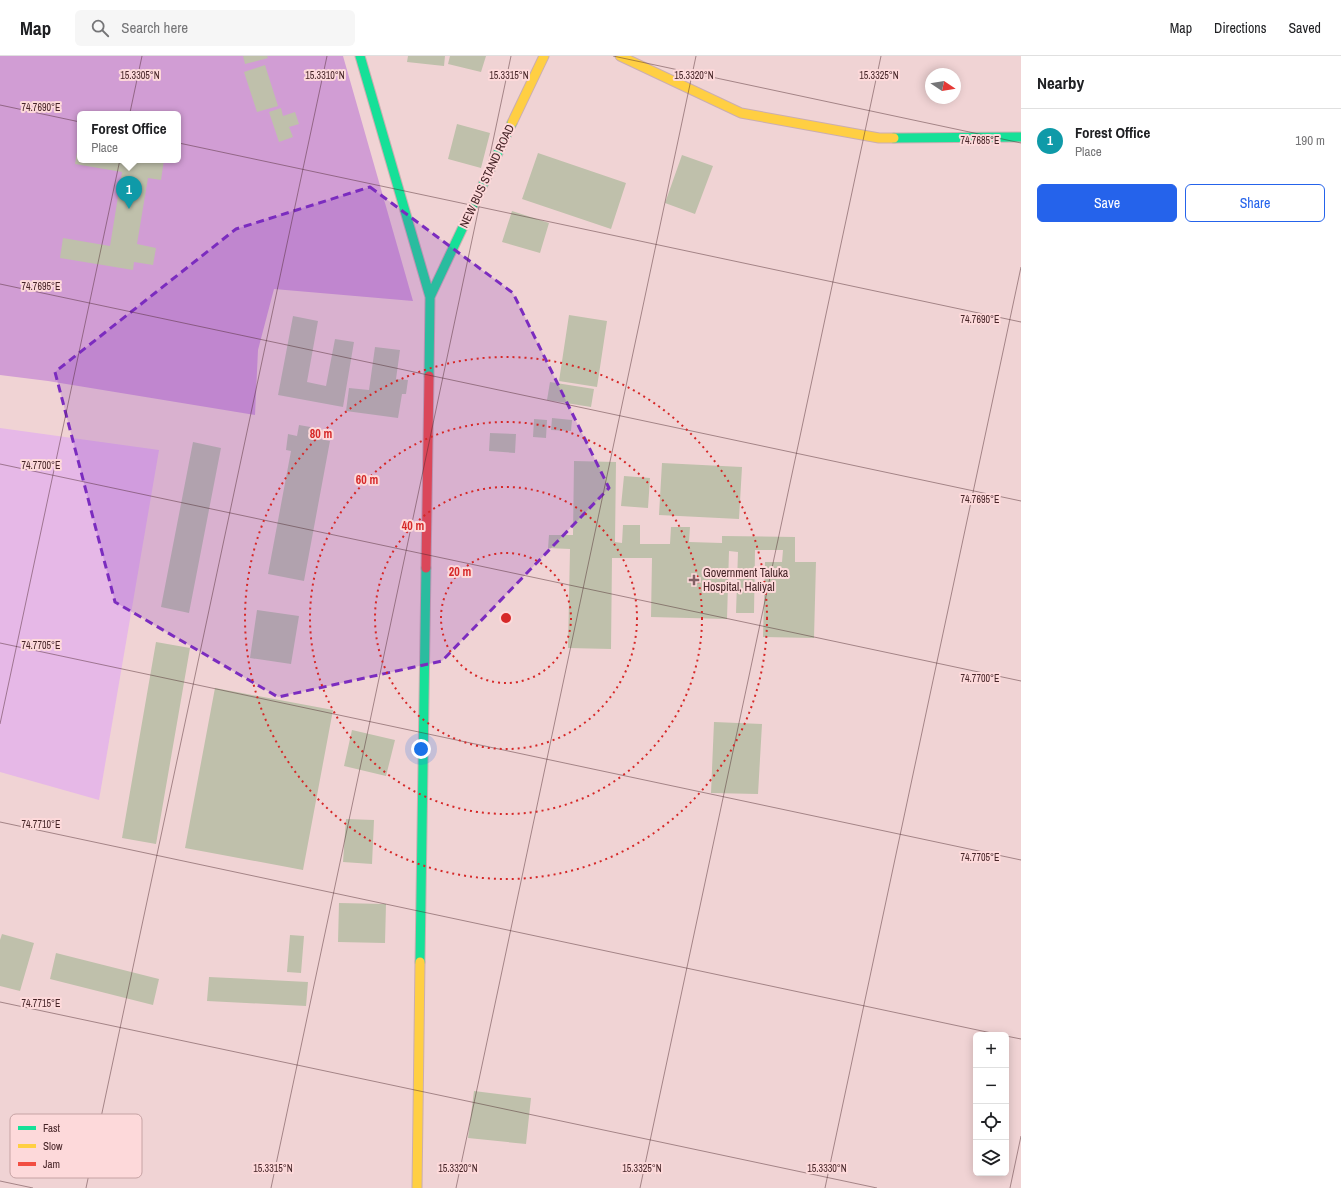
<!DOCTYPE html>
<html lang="en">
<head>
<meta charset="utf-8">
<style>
  body { margin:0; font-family:"Archivo Narrow",sans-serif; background:#f6f6f6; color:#202124 }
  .controls { position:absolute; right:12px; bottom:12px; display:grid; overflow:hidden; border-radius:6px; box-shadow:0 2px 10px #0003 }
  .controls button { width:36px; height:36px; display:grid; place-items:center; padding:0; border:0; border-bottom:1px solid #e0e0e0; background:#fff; color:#202124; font:20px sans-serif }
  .compass { position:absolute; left:925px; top:12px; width:36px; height:36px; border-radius:50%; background:#fff; box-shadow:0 2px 10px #0003; rotate:102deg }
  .you { position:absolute; left:421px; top:693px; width:14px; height:14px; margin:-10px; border:3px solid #fff; border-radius:50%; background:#1a73e8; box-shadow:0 0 0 6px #1a73e833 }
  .badge { display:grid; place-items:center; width:26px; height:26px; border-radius:50%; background:#2563eb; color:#fff; font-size:13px; font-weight:700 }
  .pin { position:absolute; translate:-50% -33px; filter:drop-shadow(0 1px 2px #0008) }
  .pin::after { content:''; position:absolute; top:21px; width:14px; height:12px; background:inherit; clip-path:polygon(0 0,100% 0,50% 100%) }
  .popup { position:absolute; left:77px; top:55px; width:104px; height:52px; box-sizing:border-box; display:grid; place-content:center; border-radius:6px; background:#fff; filter:drop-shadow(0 1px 3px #0005); font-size:13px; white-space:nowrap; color:#757577 }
  .popup b { font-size:15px; color:#202124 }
  .popup::after { content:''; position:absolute; left:50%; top:100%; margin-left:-8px; border:8px solid transparent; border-top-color:#fff }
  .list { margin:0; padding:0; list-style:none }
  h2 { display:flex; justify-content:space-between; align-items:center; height:52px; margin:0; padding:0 16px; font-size:17px }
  h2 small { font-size:13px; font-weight:400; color:#757577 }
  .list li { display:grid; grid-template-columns:26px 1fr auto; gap:12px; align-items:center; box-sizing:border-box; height:64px; padding:0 16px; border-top:1px solid #e0e0e0 }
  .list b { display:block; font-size:15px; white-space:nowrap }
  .list p { margin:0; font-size:13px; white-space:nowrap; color:#757577 }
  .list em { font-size:13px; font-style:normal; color:#757577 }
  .actions { display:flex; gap:8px; padding:12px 16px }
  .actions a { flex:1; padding:9px 0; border:1px solid #2563eb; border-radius:6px; text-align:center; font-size:14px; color:#2563eb }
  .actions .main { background:#2563eb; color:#fff }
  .icon { flex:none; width:22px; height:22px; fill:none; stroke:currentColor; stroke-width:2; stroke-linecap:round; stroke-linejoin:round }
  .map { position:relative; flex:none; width:1021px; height:1132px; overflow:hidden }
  header { display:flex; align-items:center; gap:24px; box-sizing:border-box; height:56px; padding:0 20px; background:#fff; border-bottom:1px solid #e0e0e0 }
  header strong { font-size:19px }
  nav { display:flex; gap:22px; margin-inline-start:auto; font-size:14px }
  .search { width:280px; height:36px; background:#f6f6f6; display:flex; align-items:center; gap:10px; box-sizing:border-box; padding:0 14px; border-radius:6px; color:#757577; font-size:15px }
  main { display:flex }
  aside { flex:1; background:#fff }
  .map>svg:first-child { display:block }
  .green { fill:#e6b8e7 }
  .forest { fill:#d19dd4; fill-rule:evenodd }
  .building { fill:#bfc0ab }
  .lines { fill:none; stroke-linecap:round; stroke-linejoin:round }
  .fast-casing { stroke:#cbaeb0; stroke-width:11 }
  .slow-casing { stroke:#cbaeb0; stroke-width:11 }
  .jam-casing { stroke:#cbaeb0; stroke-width:11 }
  .fast { stroke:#16e098; stroke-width:9 }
  .slow { stroke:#ffcf43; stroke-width:9 }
  .jam { stroke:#f24e42; stroke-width:9 }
  .marked { fill:#7b2cbf; fill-opacity:0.2; stroke:#7b2cbf; stroke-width:3; stroke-dasharray:8 5; stroke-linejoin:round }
  .ticks { fill:none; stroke:#462427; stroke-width:1; stroke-opacity:0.45 }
  .ring { fill:none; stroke:#d62828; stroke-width:2; stroke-dasharray:2 4 }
  .poi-dot { fill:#826164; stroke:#fdd9da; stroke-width:1.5 }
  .labels { text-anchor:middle; stroke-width:4; stroke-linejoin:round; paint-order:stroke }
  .street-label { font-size:12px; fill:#462427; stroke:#fdd9da }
  .poi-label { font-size:12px; fill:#462427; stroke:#fdd9da; text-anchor:start }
  .key { fill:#fdd9da; stroke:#c6a3a4; stroke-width:1 }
  .key-label { font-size:11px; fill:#462427 }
  .ticks-label { font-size:10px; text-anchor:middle; fill:#462427; stroke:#fdd9da; stroke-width:4; stroke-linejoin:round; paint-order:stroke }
  .centre { fill:#d62828; stroke:#fdd9da; stroke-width:2 }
  .ring-label { font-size:12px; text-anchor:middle; font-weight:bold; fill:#d62828; stroke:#fdd9da; stroke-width:4; stroke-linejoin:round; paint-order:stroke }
</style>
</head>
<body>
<header>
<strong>Map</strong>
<div class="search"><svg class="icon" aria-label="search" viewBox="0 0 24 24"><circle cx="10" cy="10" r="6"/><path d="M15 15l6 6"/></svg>Search here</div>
<nav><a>Map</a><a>Directions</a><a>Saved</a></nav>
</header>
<main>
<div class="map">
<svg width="1021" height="1132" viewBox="0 0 1021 1132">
  <rect width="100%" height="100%" fill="#f0d3d4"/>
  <path class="green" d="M0,372L159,394L99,744L0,716Z"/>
  <path class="forest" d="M0,0H343L413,245L274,233L258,294L255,359L48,325L0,319ZM80,58H178V104H80Z"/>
  <path class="building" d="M243,0H267L268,2L245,8Z
    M408,0H445L444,10L407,6Z
    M450,0H486L481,16L448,8Z
    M265,9L278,50L257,56L244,16Z
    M281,52L283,60L295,56L299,68L289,71L293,81L279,86L269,56Z
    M457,68L490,77L481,112L448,103Z
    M79,84L80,104H164L161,124L148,122L137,188L156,192L153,209L134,206L133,214L60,202L63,182L110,190L122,116L75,108Z
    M538,97L626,127L611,173L522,143Z
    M682,99L713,110L695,158L665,147Z
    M512,155L549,167L540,197L502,186Z
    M569,259L607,265L597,331L559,325Z
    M293,260L318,265L307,326L326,330L335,283L354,286L343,351L278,339Z
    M375,291L400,294L396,323L408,324L406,338H402L398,362L346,355L349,332L369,334Z
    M550,326L594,333L591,351L547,344Z
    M552,362L572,364L571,375L551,374Z
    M534,363L547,364L546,382L533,381Z
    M299,369L322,373L320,383L330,385L304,525L268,518L291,395L286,394L288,378L297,380Z
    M490,377L516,378L515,397L489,395Z
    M193,386L221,392L189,557L161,551Z
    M574,405L616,406L615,486L622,487L623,469H640V488H670L671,471H690L689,486L722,487V480L795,481V506H816L814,582L763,581L765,506H782L783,494H755L754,557H736L738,496L729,495L727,563L651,561L652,502H612L611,593L568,592L570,493L548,492L549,479H573Z
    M662,407L742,411L739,463L659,459Z
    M624,420L650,422L648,452L621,450Z
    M257,554L299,560L291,608L250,602Z
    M156,586L190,592L156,788L122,782Z
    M215,632L333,654L303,814L185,792Z
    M714,666L762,668L758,738L711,737Z
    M352,674L395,684L386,720L344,710Z
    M346,763L374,764L372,808L343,806Z
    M339,847L386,848L385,887L338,886Z
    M2,878L34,887L20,935L0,930V884Z
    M290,879L304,880L301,917L287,916Z
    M56,897L159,923L153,949L50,923Z
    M209,921L308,926L306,950L207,945Z
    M474,1035L531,1042L526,1088L468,1082Z"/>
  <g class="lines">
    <defs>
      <path id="fast" d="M360,0L430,241L429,320
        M894,82L1021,81
        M430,241L512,67
        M420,906L426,512"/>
      <path id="slow" d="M620,0L741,57L879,82H894
        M512,67L544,0
        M417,1132L420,906"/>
      <path id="jam" d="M426,512L429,320"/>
    </defs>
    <use href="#fast" class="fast-casing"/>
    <use href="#slow" class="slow-casing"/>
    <use href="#jam" class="jam-casing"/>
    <use href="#fast" class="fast"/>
    <use href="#slow" class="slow"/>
    <use href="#jam" class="jam"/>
  </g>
  <path class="marked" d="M370,131L513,237L609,432L442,605L278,641L115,546L55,316L236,173Z"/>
  <path class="ticks" d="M613,0L1021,87M0,49L1021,266M0,228L1021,445M0,408L1021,625M0,587L1021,804M0,668L142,0M0,766L1001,979M0,946L877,1132M1006,980L1021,983M0,1125L33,1132M86,1132L327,0M271,1132L511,0M456,1132L696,0M640,1132L881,0M825,1132L1021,211M1010,1132L1021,1080"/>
  <g class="ring">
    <circle cx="506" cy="562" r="65"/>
    <circle cx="506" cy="562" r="131"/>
    <circle cx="506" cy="562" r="196"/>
    <circle cx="506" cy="562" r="261"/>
  </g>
  <path class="poi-dot" d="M692 518h4v4h4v4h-4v4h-4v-4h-4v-4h4z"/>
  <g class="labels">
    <g class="street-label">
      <text transform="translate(487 120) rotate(-65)" y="4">NEW BUS STAND ROAD</text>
    </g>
    <g class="poi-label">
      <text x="703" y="521">Government Taluka<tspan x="703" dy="14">Hospital, Haliyal</tspan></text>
    </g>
  </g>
  <rect x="10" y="1058" width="132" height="64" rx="6" class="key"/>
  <rect x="18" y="1070" width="18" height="4" fill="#16e098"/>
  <rect x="18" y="1088" width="18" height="4" fill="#ffcf43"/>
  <rect x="18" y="1106" width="18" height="4" fill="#f24e42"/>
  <g class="key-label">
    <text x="43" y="1076">Fast</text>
    <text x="43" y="1094">Slow</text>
    <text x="43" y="1112">Jam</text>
  </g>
  <g class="ticks-label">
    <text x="140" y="23">15.3305°N</text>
    <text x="325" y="23">15.3310°N</text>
    <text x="509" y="23">15.3315°N</text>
    <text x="694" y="23">15.3320°N</text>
    <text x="879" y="23">15.3325°N</text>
    <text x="41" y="55">74.7690°E</text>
    <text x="980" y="88">74.7685°E</text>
    <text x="41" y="234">74.7695°E</text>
    <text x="980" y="267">74.7690°E</text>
    <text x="41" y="413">74.7700°E</text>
    <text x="980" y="447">74.7695°E</text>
    <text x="41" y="593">74.7705°E</text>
    <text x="980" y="626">74.7700°E</text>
    <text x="41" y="772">74.7710°E</text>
    <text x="980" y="805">74.7705°E</text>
    <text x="41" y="951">74.7715°E</text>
    <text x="273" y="1116">15.3315°N</text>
    <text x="458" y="1116">15.3320°N</text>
    <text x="642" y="1116">15.3325°N</text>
    <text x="827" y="1116">15.3330°N</text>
  </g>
  <circle cx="506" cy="562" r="6" class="centre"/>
  <g class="ring-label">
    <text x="321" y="382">80 m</text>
    <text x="367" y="428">60 m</text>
    <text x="413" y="474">40 m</text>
    <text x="460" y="520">20 m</text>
  </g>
</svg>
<div class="controls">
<button>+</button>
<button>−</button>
<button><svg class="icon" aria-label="locate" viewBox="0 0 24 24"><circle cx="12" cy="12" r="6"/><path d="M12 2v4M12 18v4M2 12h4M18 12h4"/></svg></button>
<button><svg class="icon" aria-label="layers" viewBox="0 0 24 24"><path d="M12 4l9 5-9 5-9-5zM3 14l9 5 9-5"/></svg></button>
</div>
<svg class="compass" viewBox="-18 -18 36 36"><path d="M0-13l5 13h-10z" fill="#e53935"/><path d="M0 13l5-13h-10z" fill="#757577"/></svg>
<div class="you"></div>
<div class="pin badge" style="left:129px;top:153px;background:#0f9aa8">1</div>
<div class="popup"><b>Forest Office</b>Place</div>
</div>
<aside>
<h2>Nearby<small></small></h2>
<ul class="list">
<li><span class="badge" style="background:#0f9aa8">1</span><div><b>Forest Office</b><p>Place</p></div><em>190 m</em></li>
</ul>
<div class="actions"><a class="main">Save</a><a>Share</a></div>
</aside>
</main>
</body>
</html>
